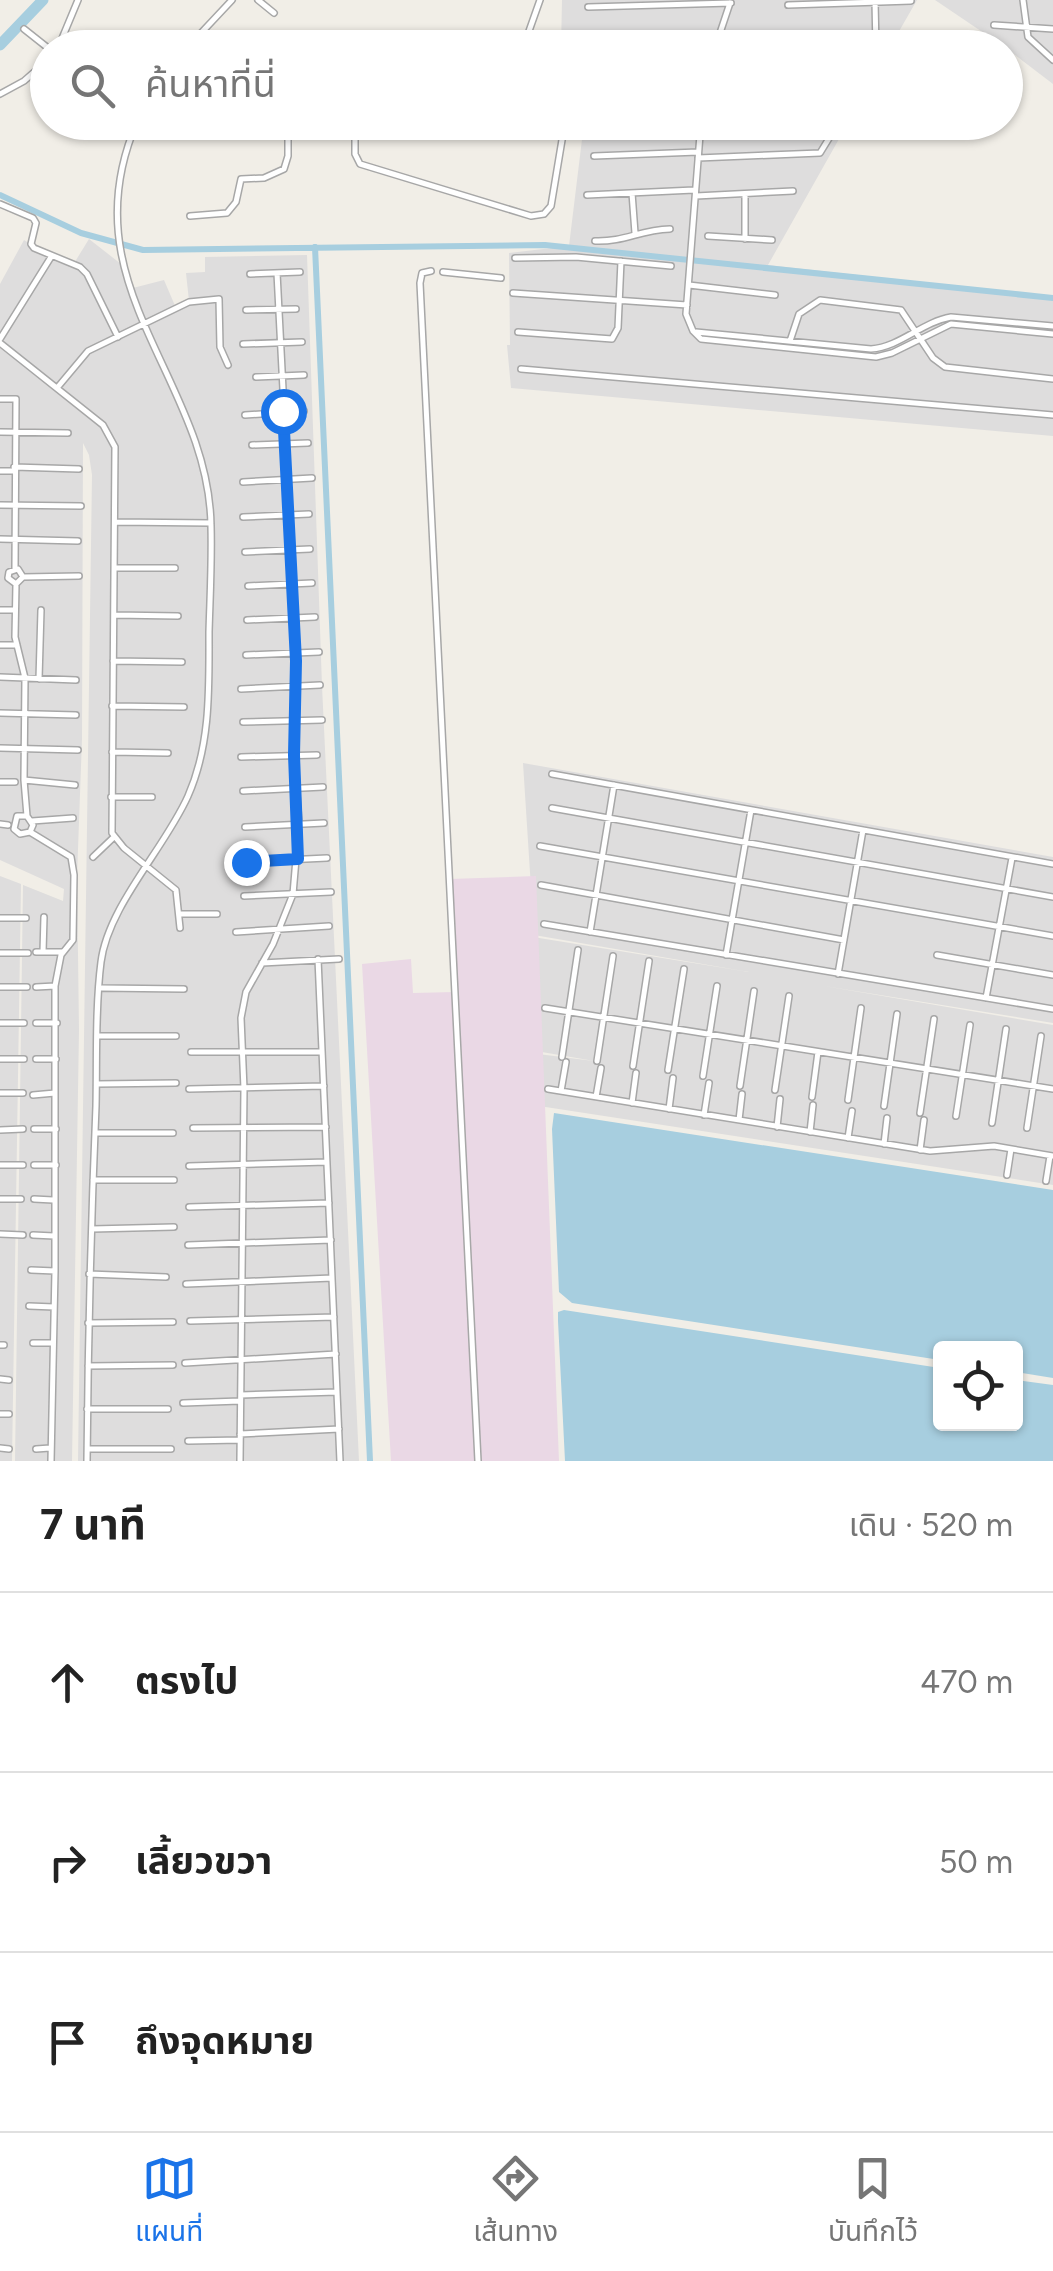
<!DOCTYPE html>
<html lang="th">
<head>
<meta charset="utf-8">
<style>
  body { margin:0; font-family:Figtree,"Noto Sans Thai",sans-serif; background:#f6f6f6; color:#222 }
  .controls { position:absolute; right:30px; bottom:30px; display:grid; overflow:hidden; border-radius:10px; box-shadow:0 2px 8px #0004 }
  .controls button { width:90px; height:90px; display:grid; place-items:center; padding:0; border:0; border-bottom:2px solid #e0e0e0; background:#fff; color:#222; font:50px sans-serif }
  .stop { position:absolute; width:30px; height:30px; margin:-22px; border:8px solid #1a73e8; border-radius:50%; background:#fff }
  .stop.end { background:#1a73e8; border-color:#fff; box-shadow:0 2px 10px #0008 }
  .list { margin:0; padding:0; list-style:none }
  h2 { display:flex; justify-content:space-between; align-items:center; height:130px; margin:0; padding:0 40px; font-size:42px }
  h2 small { font-size:32px; font-weight:400; color:#767676 }
  .list li { display:grid; grid-template-columns:65px 1fr auto; gap:30px; align-items:center; box-sizing:border-box; height:180px; padding:0 40px; border-top:2px solid #e0e0e0 }
  .list b { display:block; font-size:38px; white-space:nowrap }
  .list em { font-size:32px; font-style:normal; color:#767676 }
  .icon { flex:none; width:55px; height:55px; fill:none; stroke:currentColor; stroke-width:2; stroke-linecap:round; stroke-linejoin:round }
  .map { position:relative; flex:none; width:1053px; height:1461px; overflow:hidden }
  .search { position:absolute; background:#fff; box-shadow:0 2px 8px #0004; left:30px; right:30px; top:30px; height:110px; display:flex; align-items:center; gap:25px; box-sizing:border-box; padding:0 35px; border-radius:55px; color:#767676; font-size:38px }
  .sheet { height:670px; background:#fff }
  nav { display:flex; justify-content:space-around; align-items:center; box-sizing:border-box; height:140px; border-top:2px solid #e0e0e0; background:#fff; font-size:28px; color:#767676 }
  nav a { display:grid; justify-items:center; gap:5px }
  nav .on { color:#1a73e8 }
  .map>svg:first-child { display:block }
  .residential { fill:#dedddd }
  .industrial { fill:#ead8e5 }
  .water { fill:#a7cedf }
  .lines { fill:none; stroke-linecap:round; stroke-linejoin:round }
  .canal { stroke:#a7cedf; stroke-width:6 }
  .river { stroke:#a7cedf; stroke-width:11 }
  .street-casing { stroke:#a7a7a7; stroke-width:8 }
  .street { stroke:#fff; stroke-width:5 }
  .route { stroke:#1a73e8; stroke-width:12 }
</style>
</head>
<body>
<div class="map">
<svg width="1053" height="1461" viewBox="0 0 1053 1461">
  <rect width="100%" height="100%" fill="#f1eee7"/>
  <path class="residential" d="M562,0H917L890,47L561,48Z
    M935,0H1053V84L1006,48Z
    M584,123H848L768,265L1053,297V436L511,388L507,345H510L509,253L569,246Z
    M89,239L121,264L129,289L164,280L176,308L189,301L186,273L205,272V257L307,255L322,686L359,1461H78L92,475L89,455L83,443L82,739L77,877L79,1030L72,1461H15L23,885L63,901L64,889L0,860V284L24,240L51,257L73,265Z
    M523,763L1053,857V1023L824,986L1053,1025V1185L539,1106L538,1054L594,1061L536,1051L533,937L749,972L534,935Z
    M0,876L21,884L12,1461H0Z"/>
  <path class="industrial" d="M536,876L559,1461H391L362,964L411,959L413,993L455,992L450,879Z"/>
  <path class="water" d="M554,1113L1053,1190V1378L1016,1372V1348H940V1360L572,1303L559,1292L552,1129Z
    M564,1310L940,1368V1424H1016V1380L1053,1385V1461H565L558,1321V1312Z"/>
  <g class="lines">
    <path class="canal" d="M0,195L81,233L143,250L545,245L1053,298
      M315,247L370,1461"/>
    <path class="river" d="M0,45L43,0"/>
    <defs>
      <path id="street" d="M258,0L274,13
        M1023,0L1028,37L1053,60
        M875,1L876,48
        M788,5L911,1
        M588,7L731,3
        M994,25L1053,29
        M24,29L48,48
        M778,41L877,39
        M572,47L716,43
        M58,48L78,0
        M187,48L232,0
        M523,48L540,0
        M715,48L730,3
        M0,94L24,81L48,60
        M212,122L329,132L426,122
        M701,122L686,314L693,331L701,339L876,357L892,353L951,324L1053,334
        M355,131V154L360,164L531,216L544,214L551,206L565,122
        M594,156L698,152
        M698,158L820,153L839,122
        M632,193L635,233
        M745,194V239
        M587,195L694,190
        M696,196L793,191
        M0,204L33,218L36,223L31,244L34,248L80,267L87,274L118,337
        M190,216L227,213L236,202L241,179L264,178L284,169L288,156V130
        M708,236L772,240
        M595,241C625,242 639,230 670,229
        M515,258L576,257L671,266
        M431,271L422,273L420,283L478,1461
        M443,272L501,278
        M250,274L300,272
        M689,285L775,295
        M513,293L687,305
        M246,310L296,309
        M518,332L612,339L618,328L621,261
        M696,332L871,349C900,347 922,322 951,317L1053,326
        M0,339L51,257
        M790,341L799,314L820,300L901,310L933,358L945,367L1053,379
        M0,343L103,425L115,447L112,833L124,848L176,890L180,928
        M243,344L302,342
        M521,369L1053,415
        M256,377L304,375
        M57,388L88,351L189,302L219,299L220,347L228,365
        M0,399H16L15,569
        M245,415L304,411
        M0,432L68,433
        M252,445L308,443
        M14,467L79,469
        M0,471H14
        M243,482L312,478
        M0,505L81,506
        M243,517L309,514
        M116,522L211,523
        M0,539L78,541
        M245,552L310,549
        M115,568H175
        M23,577L79,576
        M16,584L8,578L9,572L18,569L23,577L16,584L15,637L25,678L24,780L27,816L33,825L30,832
        M248,586L312,583
        M0,610H15
        M114,615L178,616
        M247,620L315,617
        M0,645H17
        M246,655L319,652
        M113,661L182,662
        M0,677L76,680
        M39,679L41,610
        M241,689L320,685
        M112,706L184,707
        M0,713L76,715
        M243,722L322,720
        M0,748L78,750
        M112,752L168,753
        M241,757L317,755
        M552,774L1053,864
        M24,780L75,785
        M0,782H15
        M243,791L323,787
        M111,797H152
        M552,808L1053,897
        M27,816H17L14,829L20,834L30,832L71,857L74,875L73,940L61,955L55,986V1271L51,1461
        M32,821L73,818
        M0,824L8,825
        M245,827L324,823
        M540,846L1053,936
        M93,857L114,837
        M246,862L327,858
        M541,885L844,940
        M244,896L331,892
        M180,914H217
        M0,918H26
        M544,924L1053,1009
        M236,932L329,926
        M590,932L614,785
        M36,952H62
        M43,952L44,917
        M0,953H28
        M726,955L751,810
        M937,955L1053,975
        M318,959L340,1461
        M262,963L339,959
        M838,974L863,830
        M0,987H27
        M36,987L55,986
        M102,988L184,989
        M986,998L1012,858
        M545,1008L1053,1089
        M0,1023H24
        M36,1023H57
        M99,1036H176
        M191,1052H322
        M562,1057L578,950
        M0,1059H24
        M36,1059H56
        M597,1061L613,956
        M633,1066L649,961
        M668,1070L684,969
        M703,1076L717,986
        M97,1084L176,1083
        M740,1086L754,991
        M189,1089L324,1086
        M548,1089L930,1151L994,1146L1053,1156
        M775,1090L789,996
        M561,1091L566,1062
        M0,1093H23
        M33,1095L55,1093
        M596,1097L601,1068
        M812,1097L818,1052
        M848,1100L861,1008
        M632,1103L636,1073
        M884,1106L897,1014
        M669,1109L673,1078
        M920,1113L934,1019
        M704,1115L709,1083
        M956,1116L970,1025
        M739,1120L742,1094
        M992,1123L1006,1029
        M777,1127L780,1099
        M193,1128L326,1127
        M1027,1128L1041,1036
        M34,1129H56
        M0,1130L23,1129
        M810,1132L813,1105
        M96,1133H173
        M848,1138L852,1111
        M884,1144L887,1118
        M920,1150L924,1120
        M0,1165H23
        M34,1165H56
        M189,1166L327,1162
        M1007,1175L1011,1149
        M93,1180H174
        M1046,1181L1050,1156
        M0,1199H21
        M34,1199L53,1200
        M189,1207L329,1203
        M92,1229L174,1227
        M0,1234L23,1235
        M33,1235L54,1236
        M188,1245L331,1240
        M31,1270L55,1271
        M89,1274L166,1277
        M186,1284L332,1278
        M29,1306L54,1307
        M190,1321L334,1317
        M88,1323L173,1322
        M33,1343H52
        M0,1345H4
        M185,1363L336,1354
        M88,1366L173,1365
        M0,1379L9,1380
        M241,1395L337,1392
        M183,1403L240,1401
        M87,1409H168
        M0,1414H9
        M240,1434L339,1429
        M188,1441L240,1440
        M0,1448L9,1449
        M36,1449L50,1448
        M89,1449H171
        M87,1461C88,1342 91,1224 96,1106C97,1060 95,1008 101,962C108,906 165,848 188,796C211,744 209,687 209,632C210,597 212,562 211,526C209,378 66,286 137,122
        M240,1461L244,1089L241,1018L246,992L273,944L293,894L299,824L294,755L297,661L277,273"/>
    </defs>
    <use href="#street" class="street-casing"/>
    <use href="#street" class="street"/>
  </g>
  <g class="lines">
    <path class="route" d="M246,862L298,859L294,755L296,661L283,411"/>
  </g>
</svg>
<div class="controls">
<button><svg class="icon" aria-label="locate" viewBox="0 0 24 24"><circle cx="12" cy="12" r="6"/><path d="M12 2v4M12 18v4M2 12h4M18 12h4"/></svg></button>
</div>
<div class="stop" style="left:283px;top:411px"></div>
<div class="stop end" style="left:246px;top:862px"></div>
<div class="search"><svg class="icon" aria-label="search" viewBox="0 0 24 24"><circle cx="10" cy="10" r="6"/><path d="M15 15l6 6"/></svg>ค้นหาที่นี่</div>
</div>
<section class="sheet">
<h2>7 นาที<small>เดิน · 520 m</small></h2>
<ul class="list">
<li><svg class="icon" aria-label="ahead" viewBox="0 0 24 24"><path d="M12 20V5M6 11l6-6 6 6"/></svg><div><b>ตรงไป</b></div><em>470 m</em></li>
<li><svg class="icon" aria-label="right" viewBox="0 0 24 24"><path d="M7 20v-9h11M14 6l5 5-5 5"/></svg><div><b>เลี้ยวขวา</b></div><em>50 m</em></li>
<li><svg class="icon" aria-label="arrive" viewBox="0 0 24 24"><path d="M6 21V4h12l-3 4 3 4H6"/></svg><div><b>ถึงจุดหมาย</b></div></li>
</ul>
</section>
<nav>
<a class="on"><svg class="icon" aria-label="map" viewBox="0 0 24 24"><path d="M3 6l6-2 6 2 6-2v14l-6 2-6-2-6 2zM9 4v14M15 6v14"/></svg>แผนที่</a>
<a><svg class="icon" aria-label="directions" viewBox="0 0 24 24"><path d="M12 3l9 9-9 9-9-9zM9 14v-3h6M13 9l2 2-2 2"/></svg>เส้นทาง</a>
<a><svg class="icon" aria-label="saved" viewBox="0 0 24 24"><path d="M7 4h10v16l-5-4-5 4z"/></svg>บันทึกไว้</a>
</nav>
</body>
</html>
